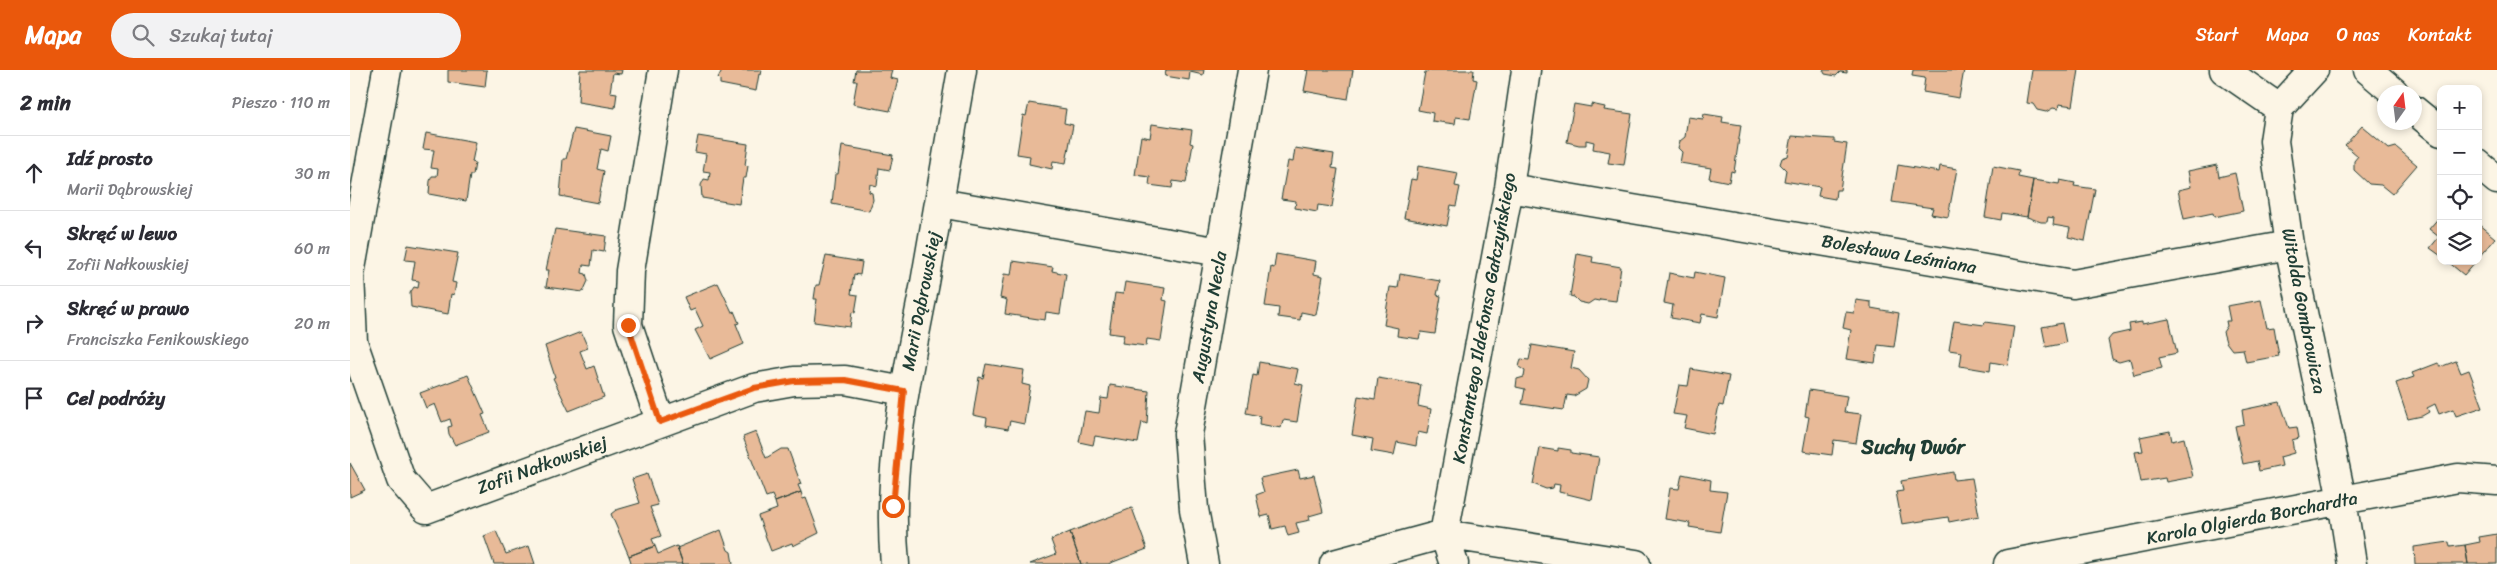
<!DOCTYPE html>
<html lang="pl">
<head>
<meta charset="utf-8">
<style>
  body { margin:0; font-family:Sriracha,sans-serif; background:#f2f2f3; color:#2b2b33 }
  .controls { position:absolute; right:15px; top:15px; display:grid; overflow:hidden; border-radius:10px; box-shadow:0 2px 8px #0003 }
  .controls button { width:45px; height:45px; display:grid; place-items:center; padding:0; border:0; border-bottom:1px solid #e1e1e2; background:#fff; color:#2b2b33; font:25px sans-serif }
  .compass { position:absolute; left:2027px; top:15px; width:45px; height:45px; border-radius:50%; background:#fff; box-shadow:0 2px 8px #0003; rotate:14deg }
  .stop { position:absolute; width:15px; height:15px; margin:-11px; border:4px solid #ea580c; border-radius:50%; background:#fff }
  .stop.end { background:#ea580c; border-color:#fff; box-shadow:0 1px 5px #0008 }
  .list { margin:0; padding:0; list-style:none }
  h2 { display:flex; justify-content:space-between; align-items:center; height:65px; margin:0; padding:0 20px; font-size:21px }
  h2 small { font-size:16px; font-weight:400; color:#7c7c81 }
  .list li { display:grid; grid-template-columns:32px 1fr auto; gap:15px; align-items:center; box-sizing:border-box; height:75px; padding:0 20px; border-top:1px solid #e1e1e2 }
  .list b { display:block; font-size:19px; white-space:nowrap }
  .list p { margin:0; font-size:16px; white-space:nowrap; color:#7c7c81 }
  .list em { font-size:16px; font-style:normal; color:#7c7c81 }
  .icon { flex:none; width:28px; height:28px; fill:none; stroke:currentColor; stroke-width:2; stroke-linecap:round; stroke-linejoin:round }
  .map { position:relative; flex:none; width:2147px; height:494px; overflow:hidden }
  header { display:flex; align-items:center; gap:30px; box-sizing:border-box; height:70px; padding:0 25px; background:#ea580c; color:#fff }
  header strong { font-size:24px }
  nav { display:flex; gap:28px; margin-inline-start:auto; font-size:18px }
  .search { width:350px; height:45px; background:#f2f2f3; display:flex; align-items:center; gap:12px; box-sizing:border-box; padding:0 18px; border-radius:28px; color:#7c7c81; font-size:19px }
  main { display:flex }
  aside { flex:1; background:#fff }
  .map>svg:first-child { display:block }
  .building { fill:#e8ba98; stroke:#1f3d34 }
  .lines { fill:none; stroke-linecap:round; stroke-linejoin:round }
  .minor-casing { stroke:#1f3d34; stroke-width:31 }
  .minor { stroke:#fcf5e5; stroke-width:28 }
  .route { stroke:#ea580c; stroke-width:6 }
  .labels { text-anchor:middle; stroke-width:4; stroke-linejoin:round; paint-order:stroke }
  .street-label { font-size:18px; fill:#1f3d34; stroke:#fcf5e5 }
  .quarter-label { font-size:20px; font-weight:bold; fill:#1f3d34; stroke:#fcf5e5 }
</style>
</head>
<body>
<header>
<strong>Mapa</strong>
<div class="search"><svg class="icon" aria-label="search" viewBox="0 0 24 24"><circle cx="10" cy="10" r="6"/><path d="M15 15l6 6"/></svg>Szukaj tutaj</div>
<nav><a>Start</a><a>Mapa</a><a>O nas</a><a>Kontakt</a></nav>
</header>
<main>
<aside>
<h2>2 min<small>Pieszo · 110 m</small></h2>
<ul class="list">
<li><svg class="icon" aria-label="ahead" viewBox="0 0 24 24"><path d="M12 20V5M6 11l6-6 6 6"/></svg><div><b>Idź prosto</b><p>Marii Dąbrowskiej</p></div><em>30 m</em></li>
<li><svg class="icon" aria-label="left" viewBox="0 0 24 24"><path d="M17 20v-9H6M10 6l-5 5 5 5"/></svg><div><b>Skręć w lewo</b><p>Zofii Nałkowskiej</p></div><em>60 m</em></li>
<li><svg class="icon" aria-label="right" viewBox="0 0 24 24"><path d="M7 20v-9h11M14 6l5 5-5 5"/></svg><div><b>Skręć w prawo</b><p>Franciszka Fenikowskiego</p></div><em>20 m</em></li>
<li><svg class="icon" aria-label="arrive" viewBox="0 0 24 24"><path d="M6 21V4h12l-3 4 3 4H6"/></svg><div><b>Cel podróży</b></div></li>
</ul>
</aside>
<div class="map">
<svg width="2147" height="494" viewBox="0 0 2147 494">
  <rect width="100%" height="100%" fill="#fcf5e5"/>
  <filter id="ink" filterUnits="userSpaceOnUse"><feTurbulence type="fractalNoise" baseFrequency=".02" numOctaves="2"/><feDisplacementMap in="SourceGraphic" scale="10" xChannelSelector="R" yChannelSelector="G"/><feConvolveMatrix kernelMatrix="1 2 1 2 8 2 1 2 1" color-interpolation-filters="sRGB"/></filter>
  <g filter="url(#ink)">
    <path class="building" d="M98,0H137L135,17L98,12Z
      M230,0H272L271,4L263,3L260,22L267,23L265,38L228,32Z
      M372,0H412L411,5L409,4L406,21L370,14V10L368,8Z
      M506,0H542L540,8L548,10L540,41L503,34L507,11H504Z
      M816,0H854L853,5L840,2L839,10L815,6Z
      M955,0H1003L998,29L954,21L958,0Z
      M1079,0H1124L1123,9L1127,10L1120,49L1106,47L1105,54L1082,51L1083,43L1068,40L1075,2H1078Z
      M1473,0H1497V3L1490,2L1486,6L1475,4Z
      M1563,0H1614L1609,28L1573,22L1575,8L1562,6Z
      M1682,0H1729L1723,36L1709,34L1708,39L1703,38L1696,42L1687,40L1683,34L1677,33Z
      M679,33L716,39L714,53L723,55L716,93L703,91L702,99L679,94L680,86L667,84L673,45L676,46Z
      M1224,34L1241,37V34L1255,37L1254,40L1282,44L1274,95L1258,93L1260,82L1243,79L1244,72L1236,70V75H1229L1217,72Z
      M1354,44L1373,47L1372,52L1391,55L1384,102L1381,101L1379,112L1359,108L1361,98L1330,93L1332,82L1328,78L1330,71L1335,67L1338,47L1353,49Z
      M802,54L842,60L840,73L843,74L836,113L823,111L822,118L799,115L800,107L785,105L791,66L800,68Z
      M2012,56L2039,79L2046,77L2067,95L2042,124L2031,115L2019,114L2004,100V91L2008,86L1995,75Z
      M224,59L261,66L258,81L251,79L247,99L254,101L248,133L210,126L213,89H216Z
      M76,63L126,72L122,92L125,93L123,105H120L116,131L79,124L80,111L82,106H87L88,99L81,98L84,80L73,79Z
      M348,66L398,74L395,95L398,96L396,108H393L389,134L352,128L351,115L354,109L359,110L360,102L353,101L356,84L345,82Z
      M1442,66L1484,69V72L1497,74L1490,120H1486L1485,129L1468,126L1470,117L1434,111L1436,100L1430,94L1432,88L1438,86Z
      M492,76L543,85L540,100L529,98L527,116L520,114L519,122L522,123L523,130L519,141L482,134L485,104H488Z
      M945,78L984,84L982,98L988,99L982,137L968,135L967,142L945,138L946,131L931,129L938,91L943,92Z
      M1548,95L1589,102L1590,96L1607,99L1598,147L1581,144L1583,138L1542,132Z
      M1867,95L1869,107L1885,103L1893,141L1864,147L1863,143L1834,149L1828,120L1841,117L1838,101Z
      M1068,96L1108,103L1105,116L1110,117L1106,136L1101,135L1097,156L1054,148L1061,109L1066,110Z
      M1643,96L1669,101L1668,107L1683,110L1677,147L1652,143L1651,150L1635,147Z
      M1683,110L1709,114L1710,110L1725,113L1724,116L1745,119L1735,171L1718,167L1720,158L1703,155L1704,148L1698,147L1697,152H1691L1677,147Z
      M2091,145V186L2080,178L2089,167L2079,159Z
      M2128,154L2145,168L2128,188Z
      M205,159L256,166L254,182L243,180L241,196L233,195L232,203L236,204L238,211L233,222L196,217L199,200H196Z
      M58,175L108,183L102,212L106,213L104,225L101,224L98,244L61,237L60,223L64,217L68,218L69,211L62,210L65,191L55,190Z
      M926,184L966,191L964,204L973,206L966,245L951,242L950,250L928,247L929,238L915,236L921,197L924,198Z
      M1227,184L1243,187L1242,192L1271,197L1266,231L1250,229L1249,231L1244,230L1238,234L1229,232L1224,227L1220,226Z
      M476,186L512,192L510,205L504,204L501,224L508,225L505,243L502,242L500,257L464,252L467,229H464L466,215H469Z
      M663,191L703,197L702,201L716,204L710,244L696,242L695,250L655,244L657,230L650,228L654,204L661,205Z
      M2097,191H2126L2114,205Z
      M1345,202L1375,208L1368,247L1352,244L1350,253L1321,248L1323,235L1314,233L1319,203L1344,208Z
      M1050,204L1090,211L1087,225L1091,226L1085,264L1071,262L1069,269L1047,266L1048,258L1034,255L1040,217L1048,218Z
      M775,212L815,218L813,230L817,231L811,271L797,269L796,276L772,273L774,265L759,263L765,223L773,224Z
      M368,213L382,242L384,241L389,253L386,254L394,274L360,289L345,260L353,256L345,239L340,241L334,227Z
      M1506,230L1521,232V238L1549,243L1544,277L1528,275L1525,293L1496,289L1501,260L1493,258L1496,242L1504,243Z
      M1911,230L1917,258L1924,257L1929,286L1896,292L1893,279L1882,280L1876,272L1873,262L1877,256L1876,251H1880L1877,236Z
      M1819,249L1827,283L1809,287L1812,298L1784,305L1780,289L1769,292L1762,289L1758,270L1762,265L1780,261L1779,254L1792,252V254Z
      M1604,251L1634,255L1635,252L1664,256L1658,295L1641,292L1640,301L1610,296L1612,282L1599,280Z
      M1712,253L1716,273L1696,277L1692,257Z
      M231,262L238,278L230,281L237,299L244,296L254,327L219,341L203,308L205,307L195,276Z
      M1182,275L1224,282L1221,298L1229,300L1238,310L1236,319L1224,326L1217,325L1214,340L1172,334L1175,319L1166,317L1167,309L1174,307L1175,301L1169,297L1171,289L1179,290Z
      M2106,291L2111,303L2119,300L2133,337L2106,346L2103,339L2089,344L2085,334L2077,338L2079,342L2072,346L2058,349L2046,313L2064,307L2062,303L2088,293L2090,297Z
      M909,292L948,299L945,313L953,315L947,352L933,350L931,358L909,354L910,346L896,343L903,305L907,306Z
      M636,294L674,300L672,314L680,316L674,354L660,351L658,359L636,355L637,348L623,345L629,307L633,308Z
      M1341,299L1379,306L1373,336L1369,335L1363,364L1334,358L1337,346L1323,344L1329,315L1338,316Z
      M118,305L135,344L132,345L139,362L105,375L99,364L98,357L102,356L100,349L92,352L85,334L76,338L70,323Z
      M1028,308L1071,315L1068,336L1081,339L1077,364L1068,362L1066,376L1047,372L1044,385L1021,381L1023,369L1002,365L1008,326L1025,329Z
      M760,315L799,321L797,354L792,352L788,373L745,366L743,375L729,372L735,341L749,343L751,328L758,329Z
      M1459,320L1497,326L1494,342L1511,344L1506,373L1484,370L1482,385L1453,381L1459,347L1455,346Z
      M1930,332L1939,358L1947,357L1949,368L1942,370L1944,383L1930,387L1932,396L1909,401L1907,391L1893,394L1885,356L1894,354L1892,340Z
      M1820,361L1822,371L1834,368L1843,407L1816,412L1815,408L1791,412L1785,382L1793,381L1790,367Z
      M406,362L416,388L431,379H438L451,414L448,415L451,422L425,432L422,425L416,427L393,367Z
      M1190,378L1208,381V378L1221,380V383L1249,387L1242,430L1209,422L1210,415L1204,414L1203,418L1196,419L1183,414Z
      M0,393L15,420L0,427Z
      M948,400L950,408L964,405L973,442L959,446L960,450L946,453L949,463L938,466L935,456L922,459L919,445L911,447L906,425L914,422L910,408Z
      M1603,402L1604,410L1622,408L1629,446L1599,452L1598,447L1552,454L1546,422L1553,421L1551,411Z
      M297,404L308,435L300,437L311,466L302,469L305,476L279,486L261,444L266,440L290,433L282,409Z
      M1332,404L1361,410L1360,420L1377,422L1370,462L1339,457L1340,453L1315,449L1320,418L1329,419Z
      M451,422L453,429L456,428L469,463L443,476L442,473L421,481L408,446L427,439L425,432Z
      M782,438L797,479L758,494H731L720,462Z
      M371,460L378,480L381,482L383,494H333L327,478Z
      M146,461L156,484L179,476L185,494H144L134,466Z
      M720,462L731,494H680L706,484L701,470Z
      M2147,464V494H2118L2115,475L2130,472L2129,467Z
      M2099,472L2100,477L2115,475L2118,494H2065L2064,477Z
      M305,476L308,484L327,476L333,494H279L281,492L279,486Z"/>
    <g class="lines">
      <defs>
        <path id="minor" d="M37,0L0,204L3,272L51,410L76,439L404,318L444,311L495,310L554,321
          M1874,0L1929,38
          M1964,0L1929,38L1924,71L1939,175L1992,430L2002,494
          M2018,0L2044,22
          M2064,40L2091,62
          M2128,94L2147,110
          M1159,118L1723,214L1939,175
          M590,133L870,182
          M310,351L278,255L280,201L313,0
          M545,494C536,400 557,305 575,213C588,142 600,71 612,0
          M854,494L844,439L838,364L902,0
          M984,494L1094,464L1286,494
          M1104,494L1094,464L1159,118L1176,0
          M1658,494L2108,408L2147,411"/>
      </defs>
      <use href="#minor" class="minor-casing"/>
      <use href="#minor" class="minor"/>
    </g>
  </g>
  <g class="lines" filter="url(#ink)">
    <path class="route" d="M278,255L310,352L404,318L444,311L495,310L554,321L543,436"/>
  </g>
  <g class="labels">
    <g class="street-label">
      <text transform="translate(1549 184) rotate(10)" y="6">Bolesława Leśmiana</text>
      <text transform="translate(571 231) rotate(-79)" y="6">Marii Dąbrowskiej</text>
      <text transform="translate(1954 241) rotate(79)" y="6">Witolda Gombrowicza</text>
      <text transform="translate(859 247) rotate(-80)" y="6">Augustyna Necla</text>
      <text transform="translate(1134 248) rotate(-80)" y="6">Konstantego Ildefonsa Gałczyńskiego</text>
      <text transform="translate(192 395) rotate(-20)" y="6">Zofii Nałkowskiej</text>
      <text transform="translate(1902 448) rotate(-11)" y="6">Karola Olgierda Borchardta</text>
    </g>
    <g class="quarter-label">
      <text x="1563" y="384">Suchy Dwór</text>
    </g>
  </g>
</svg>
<div class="controls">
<button>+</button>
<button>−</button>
<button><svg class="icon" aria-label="locate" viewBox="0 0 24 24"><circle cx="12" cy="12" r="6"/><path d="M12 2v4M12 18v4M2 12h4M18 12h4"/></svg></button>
<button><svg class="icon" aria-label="layers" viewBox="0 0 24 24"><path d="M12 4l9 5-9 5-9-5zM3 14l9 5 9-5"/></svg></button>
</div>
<svg class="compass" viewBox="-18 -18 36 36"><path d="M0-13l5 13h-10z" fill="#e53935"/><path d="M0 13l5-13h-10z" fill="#7c7c81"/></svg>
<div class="stop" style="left:543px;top:436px"></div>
<div class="stop end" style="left:278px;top:255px"></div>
</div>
</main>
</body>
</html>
